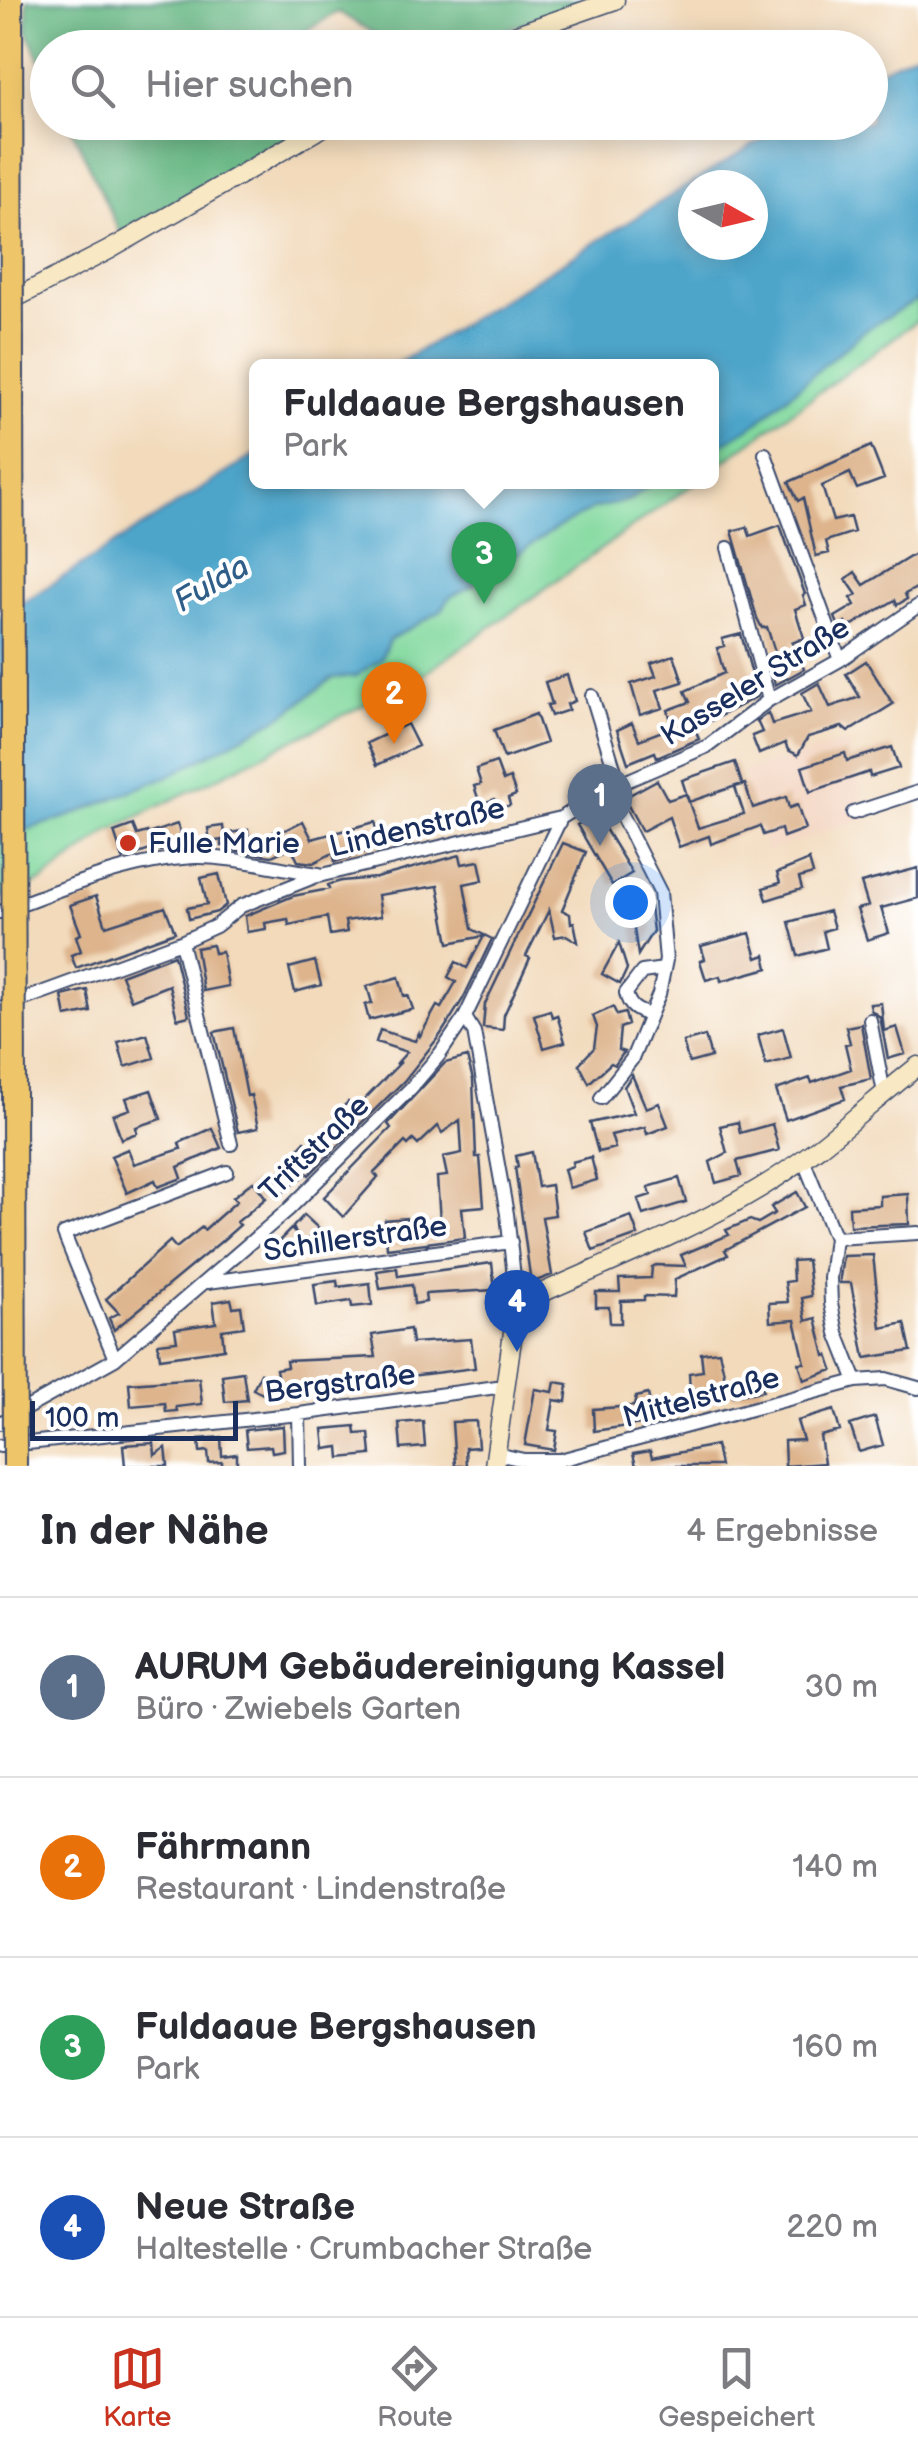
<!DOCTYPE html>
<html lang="de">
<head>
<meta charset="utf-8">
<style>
  body { margin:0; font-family:"Balsamiq Sans",sans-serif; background:#f2f2f3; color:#2b2b33 }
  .compass { position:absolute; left:678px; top:170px; width:90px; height:90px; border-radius:50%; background:#fff; box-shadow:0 5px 25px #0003; rotate:98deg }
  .scale { position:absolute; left:30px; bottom:25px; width:208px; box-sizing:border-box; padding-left:10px; border:5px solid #1b2f5e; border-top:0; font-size:28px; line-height:35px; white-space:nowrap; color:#1b2f5e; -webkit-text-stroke:8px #fff; paint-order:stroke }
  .you { position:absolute; left:630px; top:902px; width:35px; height:35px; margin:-25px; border:8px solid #fff; border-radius:50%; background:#1a73e8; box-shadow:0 0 0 15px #1a73e833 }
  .badge { display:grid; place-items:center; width:65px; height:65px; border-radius:50%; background:#c8321e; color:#fff; font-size:32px; font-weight:700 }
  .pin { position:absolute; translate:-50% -82px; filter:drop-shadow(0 2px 5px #0008) }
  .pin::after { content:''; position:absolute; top:52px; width:35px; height:30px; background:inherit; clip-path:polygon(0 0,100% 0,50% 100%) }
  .popup { position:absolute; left:249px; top:359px; width:470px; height:130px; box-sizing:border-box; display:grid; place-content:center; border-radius:15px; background:#fff; filter:drop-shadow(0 2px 8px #0005); font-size:32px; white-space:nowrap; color:#7c7c81 }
  .popup b { font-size:38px; color:#2b2b33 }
  .popup::after { content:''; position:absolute; left:50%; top:100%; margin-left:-20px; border:20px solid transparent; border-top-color:#fff }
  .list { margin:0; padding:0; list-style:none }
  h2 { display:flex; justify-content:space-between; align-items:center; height:130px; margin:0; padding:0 40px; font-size:42px }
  h2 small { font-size:32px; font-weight:400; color:#7c7c81 }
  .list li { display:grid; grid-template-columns:65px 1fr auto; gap:30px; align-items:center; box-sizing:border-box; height:180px; padding:0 40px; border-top:2px solid #e1e1e2 }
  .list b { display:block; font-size:38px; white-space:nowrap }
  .list p { margin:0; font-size:32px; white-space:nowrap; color:#7c7c81 }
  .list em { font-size:32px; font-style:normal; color:#7c7c81 }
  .icon { flex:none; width:55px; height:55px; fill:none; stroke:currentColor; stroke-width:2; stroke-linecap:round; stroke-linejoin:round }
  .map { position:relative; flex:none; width:918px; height:1466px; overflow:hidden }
  .search { position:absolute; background:#fff; box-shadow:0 5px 25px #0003; left:30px; right:30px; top:30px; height:110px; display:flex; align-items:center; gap:25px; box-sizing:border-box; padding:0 35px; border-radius:55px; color:#7c7c81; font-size:38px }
  .sheet { height:850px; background:#fff }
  nav { display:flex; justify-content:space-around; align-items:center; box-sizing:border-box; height:140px; border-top:2px solid #e1e1e2; background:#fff; font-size:28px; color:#7c7c81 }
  nav a { display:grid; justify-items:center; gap:5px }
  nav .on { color:#c8321e }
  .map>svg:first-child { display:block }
  .built { fill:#f3d4bf }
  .green { fill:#81d89d; stroke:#4e847e; stroke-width:2.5 }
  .forest { fill:#68b884; stroke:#427471; stroke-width:2.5 }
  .water { fill:#4da5ca; stroke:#346a94; stroke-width:2.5; fill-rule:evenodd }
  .building { fill:#ddb48c }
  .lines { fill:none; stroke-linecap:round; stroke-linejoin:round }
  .street-casing { stroke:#3b496c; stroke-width:16 }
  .secondary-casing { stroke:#3b496c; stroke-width:21 }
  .street { stroke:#fff; stroke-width:12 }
  .secondary { stroke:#f8e8c3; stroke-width:18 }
  .highway-bridge-casing { stroke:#3b496c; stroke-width:26; stroke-linecap:butt }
  .highway-bridge { stroke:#eec569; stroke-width:22 }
  .poi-dot { fill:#c8321e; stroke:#fff; stroke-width:4 }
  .labels { text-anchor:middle; stroke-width:8; stroke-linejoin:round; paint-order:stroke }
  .street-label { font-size:30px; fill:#1b2f5e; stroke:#fff }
  .poi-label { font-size:30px; fill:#1b2f5e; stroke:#fff; text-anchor:start }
  .water-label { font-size:32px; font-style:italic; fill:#2f5e89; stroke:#fff }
</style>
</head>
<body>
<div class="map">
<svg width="918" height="1466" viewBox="0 0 918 1466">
  <rect width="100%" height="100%" fill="#fff"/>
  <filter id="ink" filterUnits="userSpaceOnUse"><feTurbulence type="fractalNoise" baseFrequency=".01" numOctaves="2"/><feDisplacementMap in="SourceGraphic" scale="20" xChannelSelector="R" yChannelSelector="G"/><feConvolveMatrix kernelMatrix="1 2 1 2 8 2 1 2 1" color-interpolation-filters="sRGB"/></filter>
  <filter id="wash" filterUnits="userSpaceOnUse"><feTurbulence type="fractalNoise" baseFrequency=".0048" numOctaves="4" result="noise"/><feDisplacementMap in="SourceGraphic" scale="40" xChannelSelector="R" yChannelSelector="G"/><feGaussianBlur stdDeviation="2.25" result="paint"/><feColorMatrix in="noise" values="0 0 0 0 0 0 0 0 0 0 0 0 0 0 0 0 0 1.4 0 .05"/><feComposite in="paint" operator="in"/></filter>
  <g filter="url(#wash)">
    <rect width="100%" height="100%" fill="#f2dabb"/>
    <path class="built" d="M846,742L868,817L766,852L742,772Z"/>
    <path class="green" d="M918,299V320L712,470V450L755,424L865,330Z
      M654,482H696L420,677L109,831L43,881L0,898V838L70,816L170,775L285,714L333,678L356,676L381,659L389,640L441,611L450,597L468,588L555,529L592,509L629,500Z"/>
    <path class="forest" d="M27,0H589L457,47H397L338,12L277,47L48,48L47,75L27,31Z
      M293,123L299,131L120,233L69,123Z"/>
    <path class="water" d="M918,51V299L865,330L755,424L712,450V366H394L789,123L870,122L871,74ZM693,185H753V245H693Z
      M256,454V482H654L629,500L592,509L555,529L468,588L450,597L441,611L389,640L381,659L356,676L332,678L285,714L170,775L70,816L0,838V617Z"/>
    <g id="blocks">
      <path class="building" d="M871,446L884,479L857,489L850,473L822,486L833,521L850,517L854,532L826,541L829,553L816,556L803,498L798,501L789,482Z
        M780,525L805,594L803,595L806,605L795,609L804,638L792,643L804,669L775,685L771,667L779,664L777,658L767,627L762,628L757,618L732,531L747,527L750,536Z
        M918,552V587L905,594L907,599L897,605L895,600L849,627L846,623L839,627L835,617L855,605L851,598L857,595L846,579L855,572L864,585Z
        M741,634L758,696L695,729L699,739L657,757L655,752L628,763L617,730L632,723L639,740L673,727L668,710L690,702L685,691L724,673L717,648L724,646L722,639Z
        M674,655L683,682L657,690L663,708L640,715L631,684L656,676L651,663Z
        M866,661L893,704L848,732L842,727L808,737L798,755L788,750L785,743L759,754L752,736L762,732L757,721L768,713L772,724L811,712L802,693L819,683L830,707L860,697L846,674Z
        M567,675L575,701L567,704L569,710L551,716L547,705L552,704L545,682Z
        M536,714L546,743L504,758L494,730Z
        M407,724L418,746L377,765L367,743Z
        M892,747L899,768L870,777L869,772L810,792L802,767L845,753L847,761Z
        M496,762L503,781L510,778L516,795L508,798L510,805L498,809L495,799L480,804L474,786L481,784L476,769Z
        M735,762L742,784L689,802L682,780Z
        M657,780L668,800L686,794L698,828L744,814L735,787L745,784L753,808L786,797L789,808L797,805L805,829L783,837L781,829L763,835L760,826L711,844L709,836L679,847L669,817L642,831L624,798Z
        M596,814L632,873L612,885L577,825Z
        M303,821L312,839L375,822L383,846L335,862L333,853L313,863L298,861L291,847L272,856L232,850L231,845L222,846V840L210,842L208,828L223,826L224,834L248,830L250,843L276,831L277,834Z
        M177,824L185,846L160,851L159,847L123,859L114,832L133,825L137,835L147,832L148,834Z
        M563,843L586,852L562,910L570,914L571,923L574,922L578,942L566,935L555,937L549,910L526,956L530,958L504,1015L503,1030L483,1028L485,1004Z
        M460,855L462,864L479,861L483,880L464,884L472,929L492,939L463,999L441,1034L404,1081L309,1175L307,1173L281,1194L274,1176L294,1160L290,1157L305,1141L312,1148L338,1119L334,1116L348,1102L355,1109L401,1062L396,1064L407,1052L376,1042L380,1030L415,1041L419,1033L420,1036L437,1006L441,1008L456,982L448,977L456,962L467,968L484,936L449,943L438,886L378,895L381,916L345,921L347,932L330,935L327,917L289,925L288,919L265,923L266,929L247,932L245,916L293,896L329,889L328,885L341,881L376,878Z
        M809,860L813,874L799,878L802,889L767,900L763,888L780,883L777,873Z
        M918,868V898L881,908L889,933L867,940L857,909L868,906L861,883Z
        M219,874L226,905L217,912L189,919L187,908L207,904L201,878Z
        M96,896L106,926L165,907L175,932L76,968L71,955L81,951L76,936L81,934L70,905Z
        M650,907L653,931L638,955L631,910Z
        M829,911L834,928L823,931L827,948L798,956L789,922Z
        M750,933L757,958L765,955L768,968L721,981L720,976L706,980L700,961L705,959L701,946Z
        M619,943L627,969L620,984L602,974Z
        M212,945L214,953L222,952L228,986L203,991L196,948Z
        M174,955L189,1016L177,1019L169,985L131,1000L121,975Z
        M315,961L321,985L295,992L289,968Z
        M399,977L404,996L408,995L413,1009L369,1020L365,1005L372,1003L367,986Z
        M87,990L91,1012L66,1017L62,996Z
        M881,1003L884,1031L897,1027L905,1054L888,1059L880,1017L871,1010L870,1004Z
        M613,1007L617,1015L625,1013L628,1025L620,1028L618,1050L624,1052L615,1065L611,1063L589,1083L579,1064L594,1048L597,1027L593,1016Z
        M550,1010L552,1017L557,1015L565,1042L544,1048L534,1015Z
        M861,1024L871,1079L841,1086L845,1099L786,1120L776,1090L810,1078L812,1083L851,1069L845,1044L850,1043L846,1027Z
        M234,1028L247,1096L251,1095L258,1128L238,1132L214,1032Z
        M783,1028L791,1058L766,1065L758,1035Z
        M147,1034L154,1058L125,1067L118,1042Z
        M705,1036L711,1057L689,1063L683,1042Z
        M467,1057L473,1080L476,1157H480L484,1206L462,1208L465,1238L387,1248L385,1220L406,1218L407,1225L440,1222L437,1177L447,1176L443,1157L462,1153L460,1120L442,1133L438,1126L418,1145L413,1140L408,1145L405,1142L374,1173L378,1177L343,1217L324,1197L391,1128L388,1124L445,1063Z
        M632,1075L646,1108L659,1103L668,1126L647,1134L645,1127L611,1135L615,1148L598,1152L590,1123L634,1113L624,1087Z
        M151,1090L161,1119L136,1127L137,1133L121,1139L113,1115L130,1109L126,1098Z
        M738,1122L740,1133L772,1124L779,1150L737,1161L741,1176L716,1183L710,1162L727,1153L720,1126Z
        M212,1128L221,1148L178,1167L182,1178L158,1187L155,1180L127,1193L111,1156L128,1149L134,1164L181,1149L179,1143Z
        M532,1152L538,1187L551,1185L555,1215L542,1217L552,1275L531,1283L515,1167H518L516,1156Z
        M591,1157L597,1180L569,1188L564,1169L573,1166L572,1162Z
        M679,1178L686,1202L643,1215L638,1199L651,1195L648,1187Z
        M253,1181L266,1198L237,1222L240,1225L223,1240L114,1330L109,1318L119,1313L106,1299L170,1241L176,1248L202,1227L204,1230L237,1201L233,1197Z
        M797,1192L805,1207L725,1250L728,1255L675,1279L674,1297L644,1296V1300L621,1301V1323H610L609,1307H596V1292H620L619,1279L651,1278L652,1267L656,1265L686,1266L681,1255L729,1235L726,1230L750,1220L758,1223L775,1213L771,1207Z
        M908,1194L909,1224L850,1226L849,1207L880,1205V1196Z
        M304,1215L318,1228L293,1254L279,1241L291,1229L296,1234L293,1227Z
        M631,1216L638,1235L593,1251L586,1232Z
        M873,1255L881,1328L905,1323L911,1351L865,1358L851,1283H840V1278L843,1256Z
        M807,1260L811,1296L802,1298L806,1321L816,1318L825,1356L828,1355L833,1370L804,1380L799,1363H805L795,1320L770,1322L769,1303L788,1302L785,1282L793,1281L792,1261Z
        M492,1263L495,1290L425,1294L426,1302L414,1304L412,1285L380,1289L377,1271L397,1268L398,1276Z
        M337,1281L338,1287L370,1283L372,1305L352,1307L351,1301L317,1306L314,1284Z
        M231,1299L233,1307L241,1306L244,1327L222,1330L224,1349L160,1358L158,1343L177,1341L175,1329L216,1323L213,1302Z
        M410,1329L412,1343L471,1339L475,1368L288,1391L287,1387L267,1390L265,1395L253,1389L261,1373L278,1381L276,1369L287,1367L286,1361L376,1357L372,1335Z
        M719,1351L727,1386L690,1390L689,1373L703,1371L701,1353Z
        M243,1372L247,1400L225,1402L222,1375Z
        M761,1375L763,1391L732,1396L729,1380Z
        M199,1378L202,1404L176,1407L177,1411L166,1412L165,1403L131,1406L129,1383Z
        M555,1382L568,1384L566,1402L554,1400L549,1430L557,1431L554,1450L525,1445L535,1389L553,1392Z
        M648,1394L654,1422L594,1431L593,1409L634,1406L636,1397Z
        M834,1410L840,1431L820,1436L824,1463L785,1466L784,1441L803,1440L797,1421Z
        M875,1417L883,1445L859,1452L850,1425Z
        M423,1421L425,1447L401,1449L399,1423Z
        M476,1421L478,1447L465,1448L466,1466H455L452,1422Z
        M283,1426L284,1450L272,1452L271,1446L247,1448L245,1430Z
        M355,1426L356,1434L369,1433L371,1455L340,1458L339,1447L325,1449L323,1429Z
        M221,1437L222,1456L237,1454V1466H222V1462L209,1463L208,1451L200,1452L199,1439Z
        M154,1443L155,1455L166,1447L168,1466H125L123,1445Z
        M716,1445L720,1466H636L633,1454L650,1451L652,1458Z"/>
    </g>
  </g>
  <g filter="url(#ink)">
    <use href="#blocks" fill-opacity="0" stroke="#3b496c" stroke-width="2.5"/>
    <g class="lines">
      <defs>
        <path id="street" d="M765,454L840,660
          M728,548L769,700
          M592,696L619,784
          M853,813L918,792
          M0,912C60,889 130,860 195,857C230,856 282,869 319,874
          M181,942L231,1144
          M0,1008L181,942L216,926L241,906L314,877L561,818L608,789L708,746L769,700L840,660L918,606
          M650,1015C636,1011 629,1007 626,993L642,972L664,969
          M465,1017L474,1032L507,1214L517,1304
          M870,1020L884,1093
          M601,1098L632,1059L659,994L666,960L660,892L608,789
          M803,1159L835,1238L830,1278L831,1304L837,1333L856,1381
          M835,1238L918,1233
          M208,1282L511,1242
          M115,1359L64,1234L227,1172
          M299,1414L300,1466
          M0,1423L115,1359L288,1210L411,1088L440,1054L465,1017L561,818
          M0,1446L299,1414L504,1386
          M496,1454L524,1460H560L856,1381L886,1379L918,1388"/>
        <path id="secondary" d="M477,48L615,0
          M0,306L109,250L332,122
          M494,1466L517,1304C598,1267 684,1234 760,1188C817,1154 866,1107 918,1066"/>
      </defs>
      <use href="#street" class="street-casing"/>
      <use href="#secondary" class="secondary-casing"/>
      <use href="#street" class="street"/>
      <use href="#secondary" class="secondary"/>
      <defs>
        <path id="highway-bridge" d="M11,0L15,1466"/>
      </defs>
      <use href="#highway-bridge" class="highway-bridge-casing"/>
      <use href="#highway-bridge" class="highway-bridge"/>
    </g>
  </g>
  <circle class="poi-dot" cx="128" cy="843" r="10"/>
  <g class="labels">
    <g class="street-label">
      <text transform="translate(755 681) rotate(-32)" y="10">Kasseler Straße</text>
      <text transform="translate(417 827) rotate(-13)" y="10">Lindenstraße</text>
      <text transform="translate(314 1148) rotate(-44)" y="10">Triftstraße</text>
      <text transform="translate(355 1238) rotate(-8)" y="10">Schillerstraße</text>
      <text transform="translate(340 1383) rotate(-7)" y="10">Bergstraße</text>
      <text transform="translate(701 1397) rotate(-15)" y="10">Mittelstraße</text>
    </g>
    <g class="poi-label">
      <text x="148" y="853">Fulle Marie</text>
    </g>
    <g class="water-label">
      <text transform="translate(211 583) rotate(-30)" y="11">Fulda</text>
    </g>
  </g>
</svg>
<svg class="compass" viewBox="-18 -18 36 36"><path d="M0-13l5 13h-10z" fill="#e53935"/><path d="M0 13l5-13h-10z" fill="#7c7c81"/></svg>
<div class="scale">100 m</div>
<div class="you"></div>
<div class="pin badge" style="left:600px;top:846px;background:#5c6f8a">1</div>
<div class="pin badge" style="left:394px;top:744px;background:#e8710a">2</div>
<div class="pin badge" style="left:484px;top:604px;background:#2e9e5b">3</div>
<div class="popup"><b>Fuldaaue Bergshausen</b>Park</div>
<div class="pin badge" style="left:517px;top:1352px;background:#1a4fb4">4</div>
<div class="search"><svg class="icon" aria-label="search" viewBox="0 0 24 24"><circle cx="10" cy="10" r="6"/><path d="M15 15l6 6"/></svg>Hier suchen</div>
</div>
<section class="sheet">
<h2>In der Nähe<small>4 Ergebnisse</small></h2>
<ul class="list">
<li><span class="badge" style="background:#5c6f8a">1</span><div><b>AURUM Gebäudereinigung Kassel</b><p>Büro · Zwiebels Garten</p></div><em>30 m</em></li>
<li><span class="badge" style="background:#e8710a">2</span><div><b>Fährmann</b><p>Restaurant · Lindenstraße</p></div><em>140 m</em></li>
<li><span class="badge" style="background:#2e9e5b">3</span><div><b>Fuldaaue Bergshausen</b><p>Park</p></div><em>160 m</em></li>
<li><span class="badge" style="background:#1a4fb4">4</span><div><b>Neue Straße</b><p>Haltestelle · Crumbacher Straße</p></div><em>220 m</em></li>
</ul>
</section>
<nav>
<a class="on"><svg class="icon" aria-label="map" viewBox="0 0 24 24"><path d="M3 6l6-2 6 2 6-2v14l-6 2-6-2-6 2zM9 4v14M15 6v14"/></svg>Karte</a>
<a><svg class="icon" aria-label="directions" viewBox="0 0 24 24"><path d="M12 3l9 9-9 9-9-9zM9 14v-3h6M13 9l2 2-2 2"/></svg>Route</a>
<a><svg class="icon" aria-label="saved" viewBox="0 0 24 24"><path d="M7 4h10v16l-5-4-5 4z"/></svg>Gespeichert</a>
</nav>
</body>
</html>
